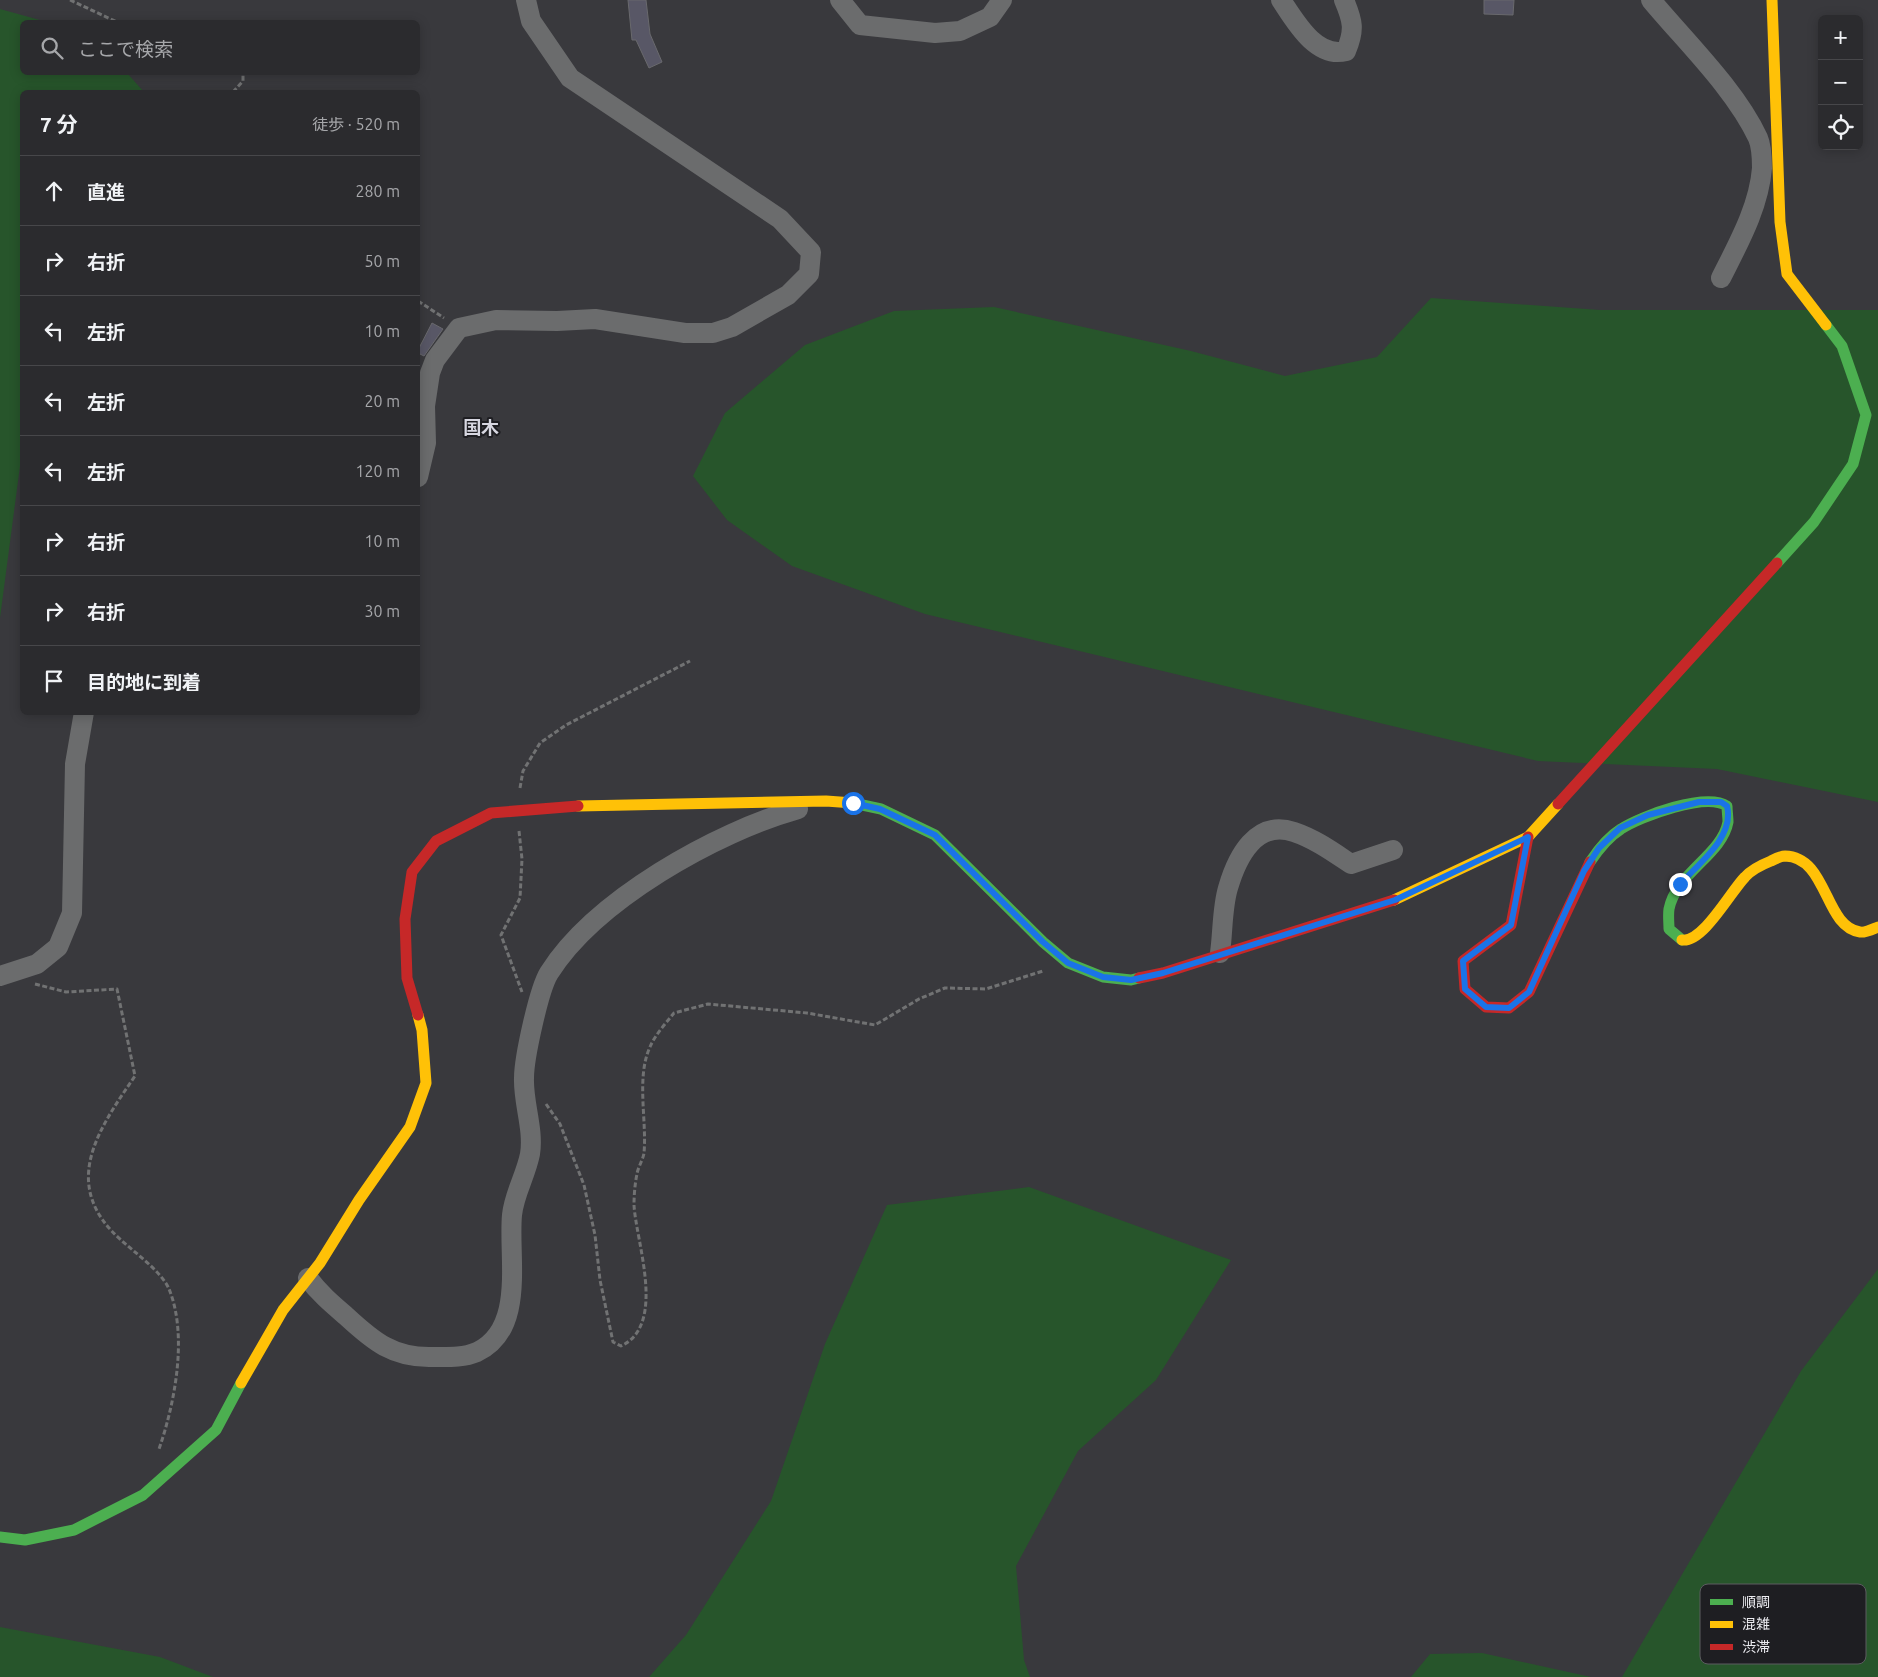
<!DOCTYPE html>
<html lang="ja">
<head>
<meta charset="utf-8">
<style>
  body { margin:0; font-family:Ubuntu,"Noto Sans JP",sans-serif; background:#37373a; color:#f1f3f6 }
  .controls { position:absolute; right:15px; top:15px; display:grid; overflow:hidden; border-radius:8px; box-shadow:0 2px 12px #0003 }
  .controls button { width:45px; height:45px; display:grid; place-items:center; padding:0; border:0; border-bottom:1px solid #47474a; background:#2b2b2e; color:#f1f3f6; font:25px sans-serif }
  .stop { position:absolute; width:15px; height:15px; margin:-11px; border:4px solid #1a73e8; border-radius:50%; background:#fff }
  .stop.end { background:#1a73e8; border-color:#fff; box-shadow:0 1px 5px #0008 }
  .list { margin:0; padding:0; list-style:none }
  h2 { display:flex; justify-content:space-between; align-items:center; height:65px; margin:0; padding:0 20px; font-size:21px }
  h2 small { font-size:16px; font-weight:400; color:#a6a7aa }
  .list li { display:grid; grid-template-columns:32px 1fr auto; gap:15px; align-items:center; box-sizing:border-box; height:70px; padding:0 20px; border-top:1px solid #47474a }
  .list b { display:block; font-size:19px; white-space:nowrap }
  .list em { font-size:16px; font-style:normal; color:#a6a7aa }
  .icon { flex:none; width:28px; height:28px; fill:none; stroke:currentColor; stroke-width:2; stroke-linecap:round; stroke-linejoin:round }
  .map { position:relative; flex:none; width:1878px; height:1677px; overflow:hidden }
  .search { position:absolute; background:#2b2b2e; box-shadow:0 2px 12px #0003; left:20px; top:20px; width:400px; height:55px; display:flex; align-items:center; gap:12px; box-sizing:border-box; padding:0 18px; border-radius:8px; color:#a6a7aa; font-size:19px }
  .panel { position:absolute; background:#2b2b2e; box-shadow:0 2px 12px #0003; left:20px; top:90px; width:400px; height:625px; border-radius:8px }
  .map>svg:first-child { display:block }
  .green { fill:#27552b }
  .building { fill:#585766; stroke:#69696d }
  .lines { fill:none; stroke-linecap:round; stroke-linejoin:round }
  .path { stroke:#717273; stroke-width:3; stroke-dasharray:5 2.5; stroke-linecap:butt }
  .street { stroke:#6b6c6d; stroke-width:20 }
  .fast { stroke:#4caf50; stroke-width:11 }
  .slow { stroke:#ffc107; stroke-width:11 }
  .jam { stroke:#c62828; stroke-width:11 }
  .route { stroke:#1a73e8; stroke-width:6 }
  .labels { text-anchor:middle; stroke-width:4; stroke-linejoin:round; paint-order:stroke }
  .quarter-label { font-size:18px; font-weight:bold; fill:#d7d7e1; stroke:#1e1e22 }
  .key { fill:#1e1e22; stroke:#5c5c60; stroke-width:1 }
  .key-label { font-size:14px; fill:#ededf2 }
</style>
</head>
<body>
<div class="map">
<svg width="1878" height="1677" viewBox="0 0 1878 1677">
  <rect width="100%" height="100%" fill="#39393d"/>
  <path class="green" d="M0,9L47,22H22V72L127,73L144,92H22V451L0,618Z
    M1431,298L1600,310H1878V802L1717,769L1538,761L925,614L792,566L727,520L693,476L725,413L805,345L894,311L994,307L1191,351L1285,376L1377,357Z
    M1029,1187L1231,1260L1156,1380L1078,1451L1016,1566L1024,1660L1030,1677H649L686,1635L771,1501L825,1344L887,1205Z
    M1878,1269V1677H1622L1801,1371Z
    M0,1627L160,1657L213,1677H0Z
    M1482,1653L1591,1677H1411L1430,1654Z"/>
  <path class="building" d="M628,0H646L650,34L662,62L649,68L636,40H632Z
    M1484,0H1514L1513,15L1484,14Z
    M432,323L443,329L424,356L418,353V350Z"/>
  <g class="lines">
    <path class="path" d="M70,0L117,22
      M233,92L243,81V72
      M418,301L444,318
      M520,788L523,771L540,743L566,725L690,661
      M519,831L522,859L520,898L501,935L522,992
      M35,984L66,992L117,989L135,1076C98,1130 59,1185 121,1240C134,1252 162,1272 169,1289C188,1335 175,1403 159,1449
      M546,1104L560,1124L584,1185L595,1235L600,1280L613,1342L621,1346C667,1325 636,1242 634,1205C634,1195 635,1183 637,1174C638,1167 643,1160 644,1153C647,1121 636,1077 650,1047C655,1035 666,1023 674,1013L708,1004L807,1013L875,1025L919,999L945,988L986,989L1043,971"/>
    <path class="street" d="M840,0L860,25L935,33L960,31L990,17L1002,0
      M1281,0C1295,21 1316,59 1346,51C1355,30 1353,21 1344,0
      M1651,0C1686,42 1735,89 1758,138C1761,145 1762,160 1762,168C1759,207 1738,244 1721,278
      M418,477L426,443L425,406L430,373L435,360L459,328L496,320L557,321L595,319L685,333H713L732,327L788,295L809,274L811,252L780,219L570,78L531,21L526,0
      M1220,953C1223,932 1222,908 1228,888C1237,857 1256,819 1294,832C1315,839 1333,852 1351,864L1393,850
      M0,976L37,964L58,947L72,913L75,764L84,712
      M308,1278C319,1293 332,1304 346,1316C373,1341 393,1358 432,1357C447,1357 463,1358 477,1352C526,1329 508,1257 512,1215C514,1194 526,1175 530,1154C534,1129 523,1103 524,1078C524,1058 539,989 549,973C595,900 716,832 798,809"/>
    <path class="fast" d="M1777,563L1814,522L1853,464L1866,415L1842,346L1826,325
      M853,803L881,809L935,835L1043,942L1068,963L1103,977L1131,980L1139,978
      M1590,862C1598,850 1608,837 1621,829C1641,816 1706,792 1727,806C1727,811 1728,817 1728,822C1722,855 1676,873 1669,909C1668,915 1669,923 1669,929L1682,940
      M0,1537L25,1540L74,1530L143,1495L216,1430L241,1383"/>
    <path class="slow" d="M1772,0L1780,222L1787,274L1826,325
      M578,806L826,801L853,803
      M1394,900L1528,837L1558,804
      M1682,940C1703,943 1731,891 1745,877C1752,869 1761,865 1771,861C1775,859 1781,856 1785,856C1828,857 1824,927 1860,932C1865,933 1873,929 1878,927
      M241,1383L283,1310L320,1263L359,1200L410,1127L426,1083L422,1030L418,1015"/>
    <path class="jam" d="M1558,804L1777,563
      M1528,837L1511,925L1463,961L1465,989L1486,1007L1509,1008L1529,992L1590,862
      M1139,978L1163,973L1394,900
      M418,1015L407,978L405,919L412,872L436,841L491,813L578,806"/>
  </g>
  <g class="lines">
    <path class="route" d="M853,803L880,809L935,835L1043,942L1068,963L1103,977L1131,980L1163,973L1395,900L1528,837L1511,925L1463,961L1465,989L1486,1007L1509,1008L1529,992L1584,871L1599,848L1620,828L1648,815L1699,802H1721L1727,806C1735,837 1698,864 1680,884"/>
  </g>
  <g class="labels">
    <g class="quarter-label">
      <text x="481" y="434">国木</text>
    </g>
  </g>
  <rect x="1700" y="1584" width="166" height="80" rx="8" class="key"/>
  <rect x="1710" y="1599" width="23" height="6" fill="#4caf50"/>
  <rect x="1710" y="1621" width="23" height="7" fill="#ffc107"/>
  <rect x="1710" y="1644" width="23" height="6" fill="#c62828"/>
  <g class="key-label">
    <text x="1742" y="1607">順調</text>
    <text x="1742" y="1629">混雑</text>
    <text x="1742" y="1652">渋滞</text>
  </g>
</svg>
<div class="controls">
<button>+</button>
<button>−</button>
<button><svg class="icon" aria-label="locate" viewBox="0 0 24 24"><circle cx="12" cy="12" r="6"/><path d="M12 2v4M12 18v4M2 12h4M18 12h4"/></svg></button>
</div>
<div class="stop" style="left:853px;top:803px"></div>
<div class="stop end" style="left:1680px;top:884px"></div>
<div class="search"><svg class="icon" aria-label="search" viewBox="0 0 24 24"><circle cx="10" cy="10" r="6"/><path d="M15 15l6 6"/></svg>ここで検索</div>
<section class="panel">
<h2>7 分<small>徒歩 · 520 m</small></h2>
<ul class="list">
<li><svg class="icon" aria-label="ahead" viewBox="0 0 24 24"><path d="M12 20V5M6 11l6-6 6 6"/></svg><div><b>直進</b></div><em>280 m</em></li>
<li><svg class="icon" aria-label="right" viewBox="0 0 24 24"><path d="M7 20v-9h11M14 6l5 5-5 5"/></svg><div><b>右折</b></div><em>50 m</em></li>
<li><svg class="icon" aria-label="left" viewBox="0 0 24 24"><path d="M17 20v-9H6M10 6l-5 5 5 5"/></svg><div><b>左折</b></div><em>10 m</em></li>
<li><svg class="icon" aria-label="left" viewBox="0 0 24 24"><path d="M17 20v-9H6M10 6l-5 5 5 5"/></svg><div><b>左折</b></div><em>20 m</em></li>
<li><svg class="icon" aria-label="left" viewBox="0 0 24 24"><path d="M17 20v-9H6M10 6l-5 5 5 5"/></svg><div><b>左折</b></div><em>120 m</em></li>
<li><svg class="icon" aria-label="right" viewBox="0 0 24 24"><path d="M7 20v-9h11M14 6l5 5-5 5"/></svg><div><b>右折</b></div><em>10 m</em></li>
<li><svg class="icon" aria-label="right" viewBox="0 0 24 24"><path d="M7 20v-9h11M14 6l5 5-5 5"/></svg><div><b>右折</b></div><em>30 m</em></li>
<li><svg class="icon" aria-label="arrive" viewBox="0 0 24 24"><path d="M6 21V4h12l-3 4 3 4H6"/></svg><div><b>目的地に到着</b></div></li>
</ul>
</section>
</div>
</body>
</html>
